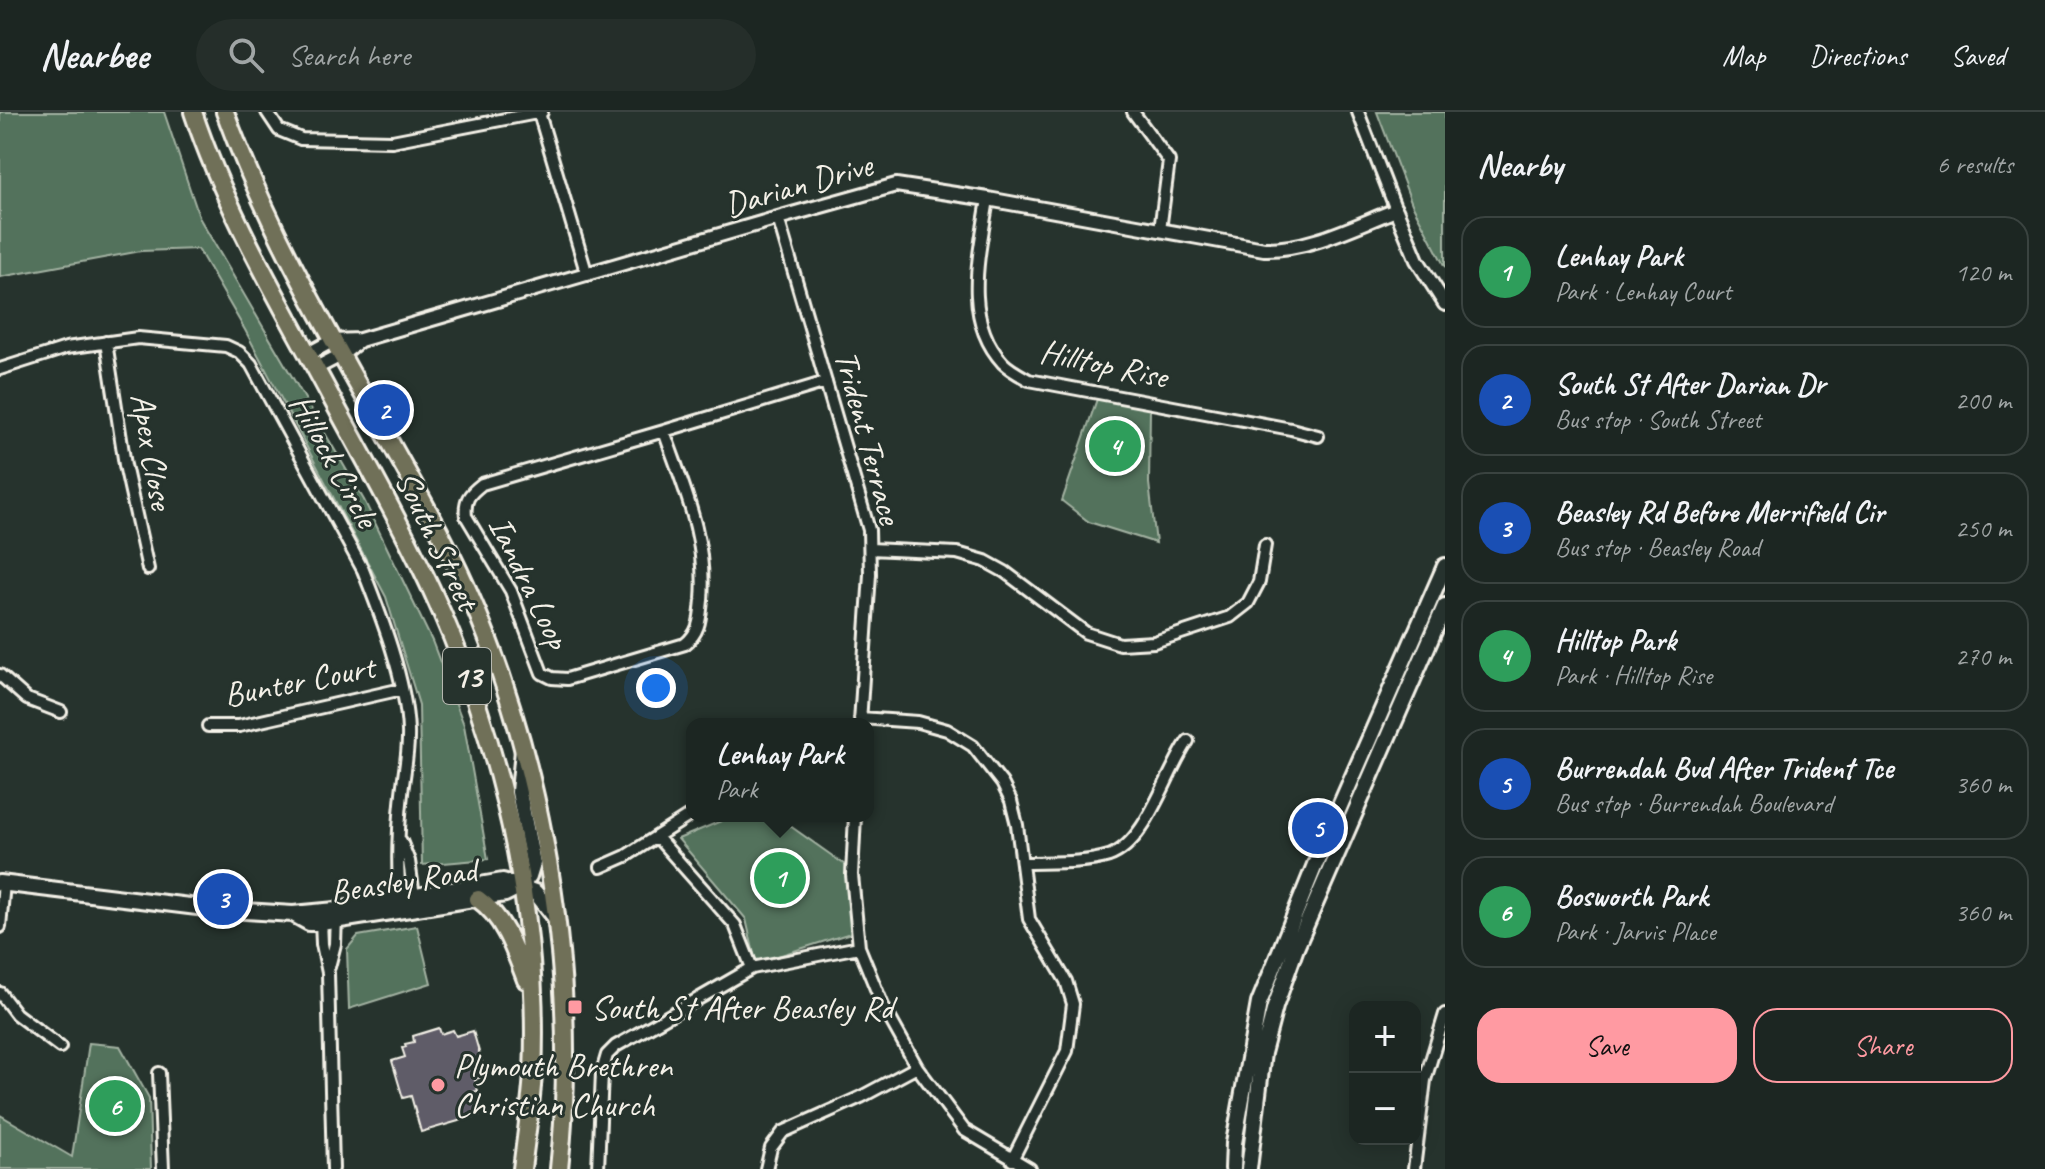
<!DOCTYPE html>
<html lang="en">
<head>
<meta charset="utf-8">
<style>
  body { margin:0; font-family:Caveat,sans-serif; background:#252e2a; color:#f1f3f6 }
  .controls { position:absolute; right:24px; bottom:24px; display:grid; overflow:hidden; border-radius:16px; box-shadow:0 4px 20px #0003 }
  .controls button { width:72px; height:72px; display:grid; place-items:center; padding:0; border:0; border-bottom:2px solid #3a4340; background:#1c2622; color:#f1f3f6; font:40px sans-serif }
  .you { position:absolute; left:656px; top:576px; width:28px; height:28px; margin:-20px; border:6px solid #fff; border-radius:50%; background:#1a73e8; box-shadow:0 0 0 12px #1a73e833 }
  .badge { display:grid; place-items:center; width:52px; height:52px; border-radius:50%; background:#ff9aa2; color:#fff; font-size:26px; font-weight:700 }
  .pin { position:absolute; translate:-50% -50%; border:4px solid #fff; box-shadow:0 2px 8px #0006 }
  .popup { position:absolute; left:686px; top:606px; width:188px; height:104px; box-sizing:border-box; display:grid; place-content:center; border-radius:16px; background:#1c2622; filter:drop-shadow(0 2px 6px #0005); font-size:26px; white-space:nowrap; color:#a0a5a5 }
  .popup b { font-size:30px; color:#f1f3f6 }
  .popup::after { content:''; position:absolute; left:50%; top:100%; margin-left:-16px; border:16px solid transparent; border-top-color:#1c2622 }
  .list { margin:0; padding:0; list-style:none }
  h2 { display:flex; justify-content:space-between; align-items:center; height:104px; margin:0; padding:0 32px; font-size:34px }
  h2 small { font-size:26px; font-weight:400; color:#a0a5a5 }
  .list li { display:grid; grid-template-columns:52px 1fr auto; gap:24px; align-items:center; box-sizing:border-box; height:112px; margin:0 16px 16px; padding:0 16px; border:2px solid #3a4340; border-radius:24px }
  .list b { display:block; font-size:30px; white-space:nowrap }
  .list p { margin:0; font-size:26px; white-space:nowrap; color:#a0a5a5 }
  .list em { font-size:26px; font-style:normal; color:#a0a5a5 }
  .actions { display:flex; gap:16px; padding:24px 32px }
  .actions a { flex:1; padding:18px 0; border:2px solid #ff9aa2; border-radius:24px; text-align:center; font-size:28px; color:#ff9aa2 }
  .actions .main { background:#ff9aa2; color:#111 }
  .icon { flex:none; width:44px; height:44px; fill:none; stroke:currentColor; stroke-width:2; stroke-linecap:round; stroke-linejoin:round }
  .map { position:relative; flex:none; width:1445px; height:1057px; overflow:hidden }
  header { display:flex; align-items:center; gap:48px; box-sizing:border-box; height:112px; padding:0 40px; background:#1c2622; border-bottom:2px solid #3a4340 }
  header strong { font-size:38px }
  nav { display:flex; gap:44px; margin-inline-start:auto; font-size:28px }
  .search { width:560px; height:72px; background:#252e2a; display:flex; align-items:center; gap:20px; box-sizing:border-box; padding:0 28px; border-radius:44px; color:#a0a5a5; font-size:30px }
  main { display:flex }
  aside { flex:1; background:#1c2622 }
  .map>svg:first-child { display:block }
  .green { fill:#52725c; stroke:#a3b2a2; stroke-width:2 }
  .building { fill:#5f5c67; stroke:#f4f1e8; stroke-width:2 }
  .lines { fill:none; stroke-linecap:round; stroke-linejoin:round }
  .minor-casing { stroke:#f4f1e8; stroke-width:16 }
  .tertiary-casing { stroke:#f4f1e8; stroke-width:18 }
  .secondary-casing { stroke:#f4f1e8; stroke-width:20 }
  .trunk-casing { stroke:#f4f1e8; stroke-width:22 }
  .minor { stroke:#26332d; stroke-width:10 }
  .tertiary { stroke:#26332d; stroke-width:12 }
  .secondary { stroke:#26332d; stroke-width:14 }
  .trunk { stroke:#706f59; stroke-width:16 }
  .poi-dot { fill:#ff9aa2; stroke:#26332d; stroke-width:3 }
  .labels { text-anchor:middle; stroke-width:6; stroke-linejoin:round; paint-order:stroke }
  .shield { fill:#26332d; stroke:#b6b8b0; stroke-width:2 }
  .shield-label { font-size:32px; font-weight:bold; fill:#f4f1e8 }
  .street-label { font-size:34px; fill:#f4f1e8; stroke:#26332d }
  .poi-label { font-size:34px; fill:#f4f1e8; stroke:#26332d; text-anchor:start }
</style>
</head>
<body>
<header>
<strong>Nearbee</strong>
<div class="search"><svg class="icon" aria-label="search" viewBox="0 0 24 24"><circle cx="10" cy="10" r="6"/><path d="M15 15l6 6"/></svg>Search here</div>
<nav><a>Map</a><a>Directions</a><a>Saved</a></nav>
</header>
<main>
<div class="map">
<svg width="1445" height="1057" viewBox="0 0 1445 1057">
  <rect width="100%" height="100%" fill="#26332d"/>
  <filter id="ink" filterUnits="userSpaceOnUse"><feTurbulence type="fractalNoise" baseFrequency=".0125" numOctaves="2"/><feDisplacementMap in="SourceGraphic" scale="16" xChannelSelector="R" yChannelSelector="G"/><feConvolveMatrix kernelMatrix="1 2 1 2 8 2 1 2 1" color-interpolation-filters="sRGB"/></filter>
  <g filter="url(#ink)">
    <path class="green" d="M0,0H164L200,107L364,388L432,529L464,613L488,747L422,753L419,593L386,485L245,218L198,137L141,139L0,165Z
      M1377,0H1445V155L1412,92Z
      M1097,287L1150,297L1149,371L1156,431L1089,410L1062,389Z
      M733,704H776L848,755L857,819L756,851L746,807L678,727Z
      M417,814L431,871L349,897L347,837L358,824Z
      M89,931L120,934L149,986L151,1057H0V1003L72,1045Z"/>
    <path class="building" d="M439,916L441,922L453,918L456,924L473,919L486,964L475,967L478,979L472,980L479,1003L421,1020L411,984L403,986L392,949L405,945L402,936L406,935L405,932L414,930L413,924Z"/>
    <g class="lines">
      <defs>
        <path id="minor" d="M267,0L279,18L301,27L392,29L542,0
          M1133,0L1169,49L1160,118
          M1358,0L1396,98
          M539,1L587,163
          M988,87C980,140 961,206 1003,251C1010,258 1020,263 1029,268L1291,317L1318,324
          M778,106L869,418L870,462L860,610
          M106,230L125,353L148,457
          M0,257L66,236L138,226L226,234L239,240L251,252L363,458C382,506 406,568 408,619C409,639 404,661 402,681C398,718 396,755 401,792
          M664,319L482,372C469,382 464,388 466,404L511,479L542,561L552,566L567,567L685,532C700,520 700,507 702,488C707,425 684,377 664,319L826,270
          M870,437L957,441L985,449L1005,460L1086,521L1120,532L1154,530L1230,505L1248,491L1259,470L1265,433
          M0,563L27,587L61,600
          M860,606L918,610L947,618L973,634L1002,671L1011,689L1017,713L1029,807L1066,869L1073,892L1067,939L1012,1048
          M208,614H239L402,577
          M855,704L852,763L859,835L883,894L917,955L964,1018L1030,1057
          M657,725L735,813L752,856
          M401,729L409,749L415,791
          M1022,751C1050,750 1083,752 1109,744C1147,731 1165,662 1188,629
          M601,755L626,744L692,702
          M321,808L322,832L328,861L333,1057
          M0,815L4,771
          M329,855L335,832L336,804
          M0,881L16,902L60,935
          M159,961L163,1057
          M598,1057L602,960L607,943L616,934L752,856L859,835
          M766,1057L771,1036L783,1020L861,985L917,955
          M1414,1057L1425,968L1445,902"/>
        <path id="tertiary" d="M308,242L332,229L360,228L778,106L896,73L988,87L1264,137C1309,138 1354,114 1396,98L1417,148L1445,192
          M316,256L341,243L360,228"/>
        <path id="secondary" d="M0,771L214,797L293,802L336,798L503,769L535,780L557,808
          M293,802L309,811H321L505,782L521,774L529,764L533,751L519,680L523,638
          M1233,1057L1234,1031L1259,891L1325,728L1445,454
          M1249,1057L1263,941L1275,895L1296,836L1445,494"/>
        <path id="trunk" d="M193,0C227,102 282,193 332,287C374,365 419,443 452,525C507,661 540,813 533,961C531,993 526,1025 522,1057
          M225,0C279,148 365,280 439,419C537,605 582,848 559,1057
          M478,787C504,805 515,839 526,868"/>
      </defs>
      <use href="#minor" class="minor-casing"/>
      <use href="#tertiary" class="tertiary-casing"/>
      <use href="#secondary" class="secondary-casing"/>
      <use href="#trunk" class="trunk-casing"/>
      <use href="#minor" class="minor"/>
      <use href="#tertiary" class="tertiary"/>
      <use href="#secondary" class="secondary"/>
      <use href="#trunk" class="trunk"/>
    </g>
  </g>
  <g class="poi-dot">
    <rect x="567" y="887" width="16" height="16" rx="4"/>
    <circle cx="438" cy="973" r="8"/>
  </g>
  <g class="labels">
    <rect class="shield" x="443" y="536" width="48" height="56" rx="6"/>
    <g class="shield-label">
      <text x="467" y="575">13</text>
    </g>
    <g class="street-label">
      <text transform="translate(798 72) rotate(-16)" y="12">Darian Drive</text>
      <text transform="translate(1104 251) rotate(12)" y="12">Hilltop Rise</text>
      <text transform="translate(869 325) rotate(75)" y="12">Trident Terrace</text>
      <text transform="translate(153 339) rotate(80)" y="12">Apex Close</text>
      <text transform="translate(335 348) rotate(61)" y="12">Hillock Circle</text>
      <text transform="translate(438 428) rotate(64)" y="12">South Street</text>
      <text transform="translate(530 470) rotate(64)" y="12">Iandra Loop</text>
      <text transform="translate(299 568) rotate(-11)" y="12">Bunter Court</text>
      <text transform="translate(403 768) rotate(-9)" y="12">Beasley Road</text>
    </g>
    <g class="poi-label">
      <text x="591" y="907">South St After Beasley Rd</text>
      <text x="454" y="965">Plymouth Brethren<tspan x="454" dy="39">Christian Church</tspan></text>
    </g>
  </g>
</svg>
<div class="controls">
<button>+</button>
<button>−</button>
</div>
<div class="you"></div>
<div class="pin badge" style="left:780px;top:766px;background:#2e9e5b">1</div>
<div class="popup"><b>Lenhay Park</b>Park</div>
<div class="pin badge" style="left:384px;top:298px;background:#1a4fb4">2</div>
<div class="pin badge" style="left:223px;top:787px;background:#1a4fb4">3</div>
<div class="pin badge" style="left:1115px;top:334px;background:#2e9e5b">4</div>
<div class="pin badge" style="left:1318px;top:716px;background:#1a4fb4">5</div>
<div class="pin badge" style="left:115px;top:994px;background:#2e9e5b">6</div>
</div>
<aside>
<h2>Nearby<small>6 results</small></h2>
<ul class="list">
<li><span class="badge" style="background:#2e9e5b">1</span><div><b>Lenhay Park</b><p>Park · Lenhay Court</p></div><em>120 m</em></li>
<li><span class="badge" style="background:#1a4fb4">2</span><div><b>South St After Darian Dr</b><p>Bus stop · South Street</p></div><em>200 m</em></li>
<li><span class="badge" style="background:#1a4fb4">3</span><div><b>Beasley Rd Before Merrifield Cir</b><p>Bus stop · Beasley Road</p></div><em>250 m</em></li>
<li><span class="badge" style="background:#2e9e5b">4</span><div><b>Hilltop Park</b><p>Park · Hilltop Rise</p></div><em>270 m</em></li>
<li><span class="badge" style="background:#1a4fb4">5</span><div><b>Burrendah Bvd After Trident Tce</b><p>Bus stop · Burrendah Boulevard</p></div><em>360 m</em></li>
<li><span class="badge" style="background:#2e9e5b">6</span><div><b>Bosworth Park</b><p>Park · Jarvis Place</p></div><em>360 m</em></li>
</ul>
<div class="actions"><a class="main">Save</a><a>Share</a></div>
</aside>
</main>
</body>
</html>
